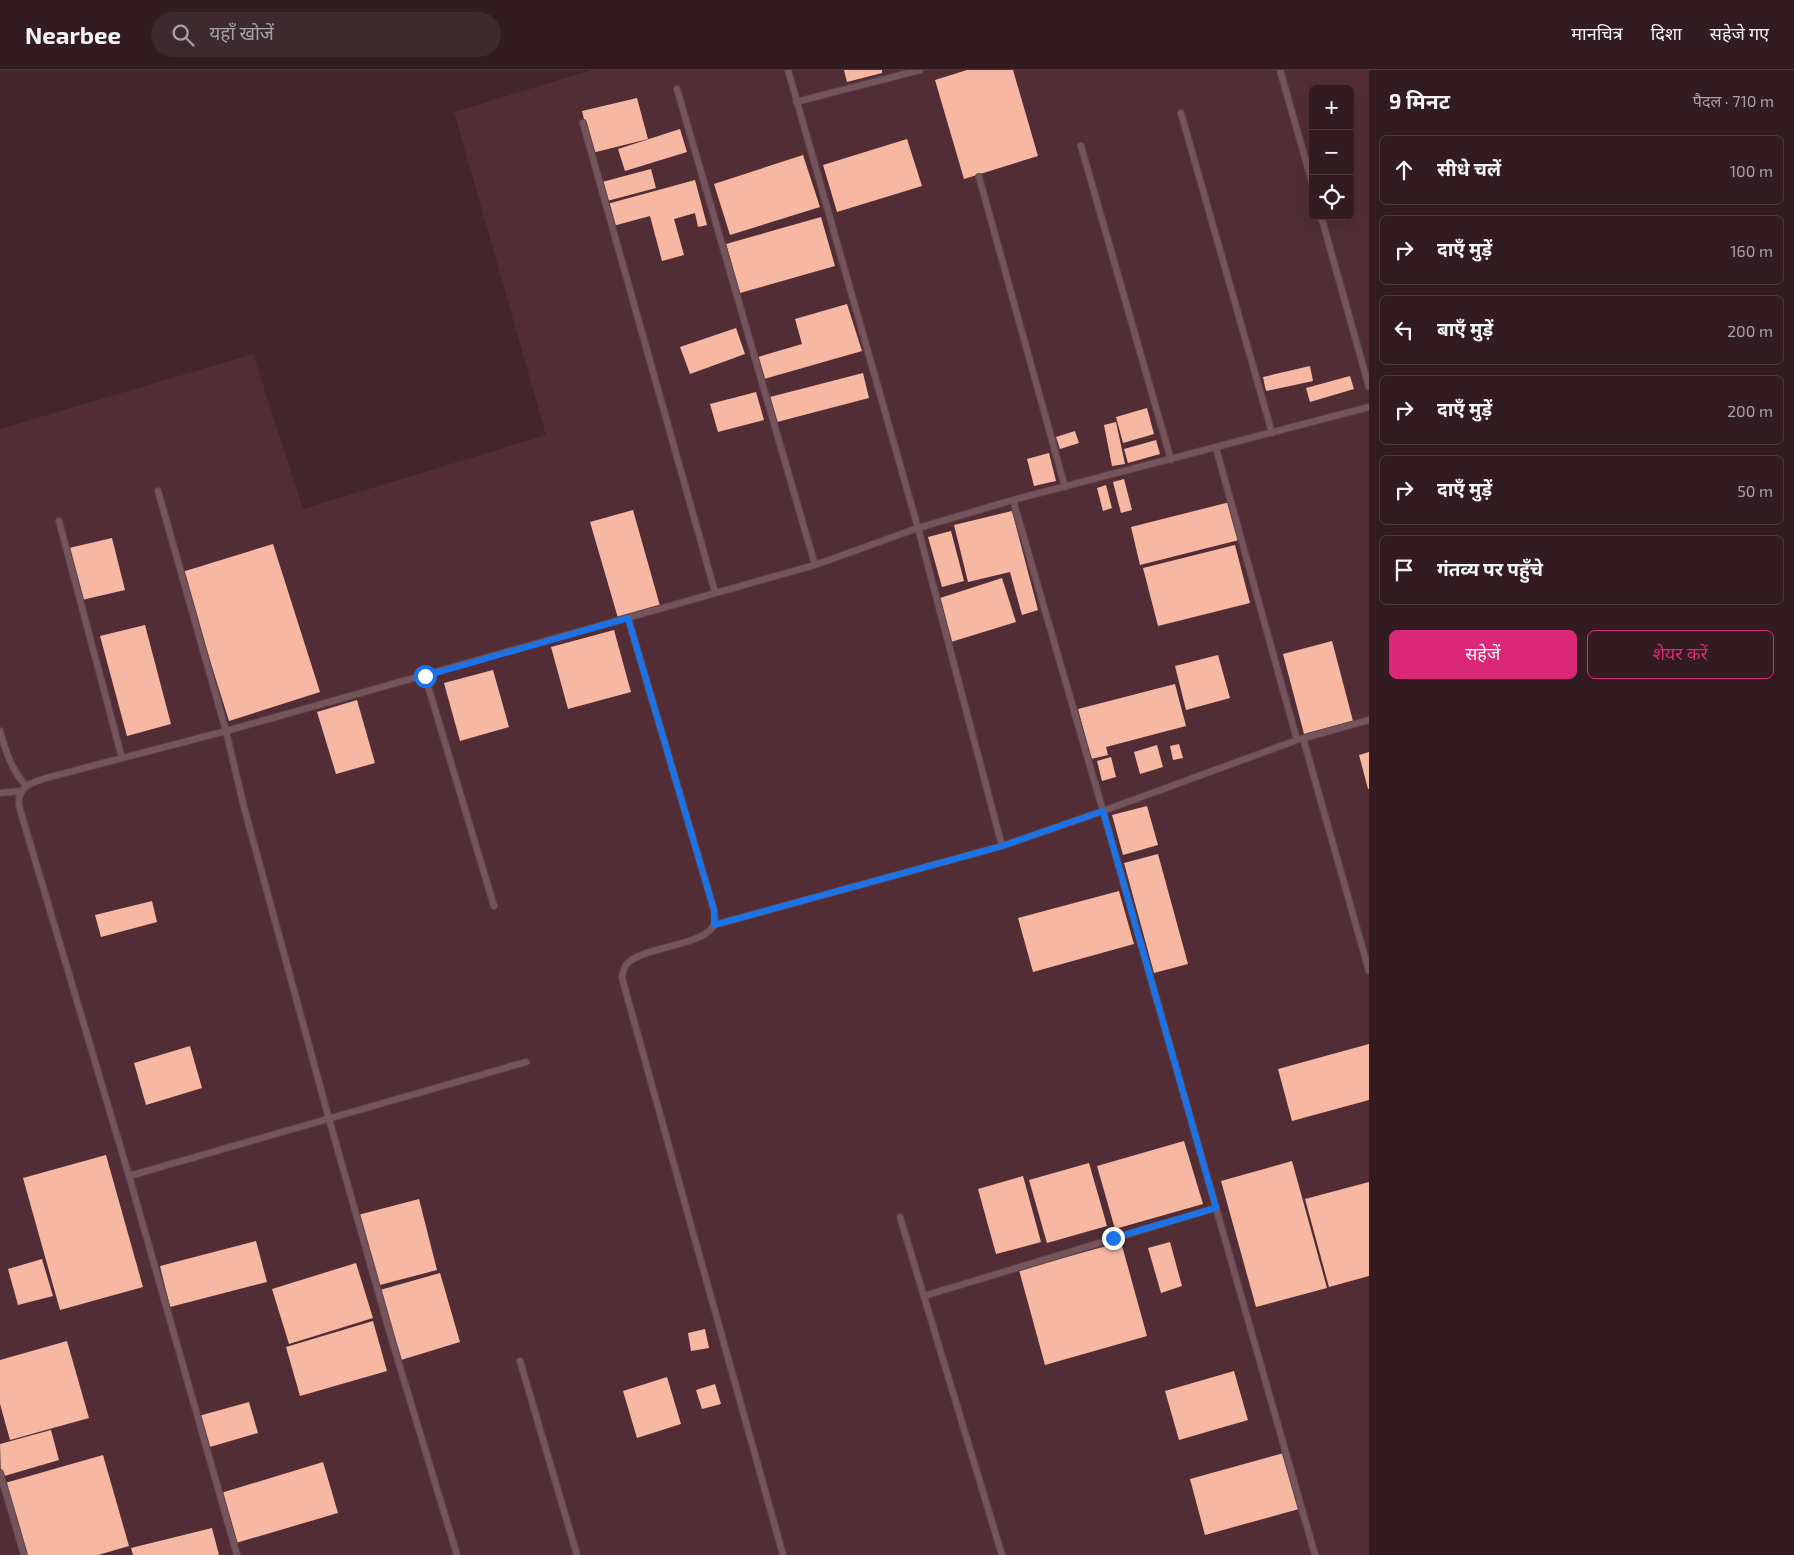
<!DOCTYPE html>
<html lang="hi">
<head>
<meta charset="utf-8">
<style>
  body { margin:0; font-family:"Exo 2","Noto Sans Devanagari",sans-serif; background:#3d292e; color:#f1f3f6 }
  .controls { position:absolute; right:15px; top:15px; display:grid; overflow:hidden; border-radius:8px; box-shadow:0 5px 20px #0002 }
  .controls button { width:45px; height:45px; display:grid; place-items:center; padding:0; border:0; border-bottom:1px solid #4d3a3f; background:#321c21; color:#f1f3f6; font:25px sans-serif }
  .stop { position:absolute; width:15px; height:15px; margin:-11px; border:4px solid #1a73e8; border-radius:50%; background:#fff }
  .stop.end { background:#1a73e8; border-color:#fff; box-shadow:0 1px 5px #0008 }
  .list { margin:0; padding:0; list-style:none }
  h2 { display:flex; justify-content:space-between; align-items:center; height:65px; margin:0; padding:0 20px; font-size:21px }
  h2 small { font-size:16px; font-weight:400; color:#a8a1a5 }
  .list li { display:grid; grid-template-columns:32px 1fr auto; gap:15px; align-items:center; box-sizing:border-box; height:70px; margin:0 10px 10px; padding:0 10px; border:1px solid #4d3a3f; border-radius:8px }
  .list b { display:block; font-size:19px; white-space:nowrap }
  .list em { font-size:16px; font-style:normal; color:#a8a1a5 }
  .actions { display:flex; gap:10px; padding:15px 20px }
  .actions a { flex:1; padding:11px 0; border:1px solid #db2777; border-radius:8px; text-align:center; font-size:18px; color:#db2777 }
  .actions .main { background:#db2777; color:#fff }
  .icon { flex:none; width:28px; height:28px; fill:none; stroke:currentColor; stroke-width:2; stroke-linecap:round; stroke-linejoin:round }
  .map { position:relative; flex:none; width:1369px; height:1485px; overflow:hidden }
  header { display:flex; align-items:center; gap:30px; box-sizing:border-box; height:70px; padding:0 25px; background:#321c21; border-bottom:1px solid #4d3a3f }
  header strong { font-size:24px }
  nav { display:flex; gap:28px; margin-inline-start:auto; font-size:18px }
  .search { width:350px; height:45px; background:#3d292e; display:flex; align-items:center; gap:12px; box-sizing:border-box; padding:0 18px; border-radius:28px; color:#a8a1a5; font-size:19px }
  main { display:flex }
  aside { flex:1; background:#321c21 }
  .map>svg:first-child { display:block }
  .built { fill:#522d36; fill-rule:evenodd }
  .building { fill:#f6b8a2 }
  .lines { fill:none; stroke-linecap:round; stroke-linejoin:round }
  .lane-casing { stroke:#5c4349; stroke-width:8 }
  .lane { stroke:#76545b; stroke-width:6 }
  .route { stroke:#1a73e8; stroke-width:6 }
</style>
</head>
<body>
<header>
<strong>Nearbee</strong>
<div class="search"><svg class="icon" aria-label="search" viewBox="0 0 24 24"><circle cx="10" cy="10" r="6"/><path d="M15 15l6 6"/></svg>यहाँ खोजें</div>
<nav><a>मानचित्र</a><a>दिशा</a><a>सहेजे गए</a></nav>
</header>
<main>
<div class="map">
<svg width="1369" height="1485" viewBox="0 0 1369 1485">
  <rect width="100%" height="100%" fill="#43262c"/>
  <path class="built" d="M592,0H1369V1485H0V359L253,284L303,439L546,365L454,42ZM1313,19H1350V146H1313Z"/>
  <path class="building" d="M844,0H882V3L847,12Z
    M967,0H1013L1038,86L964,109L935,10Z
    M637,28L648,69L592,83L582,41Z
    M680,59L687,82L625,101L618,79Z
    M907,69L922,116L837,142L823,95Z
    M803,85L820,137L730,165L714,114Z
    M651,99L656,118L607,131L602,112Z
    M695,110L707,155L698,157L695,143L674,149L684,185L662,191L650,146L613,156L607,134Z
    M821,147L835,196L740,223L726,174Z
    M847,234L862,281L764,309L758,287L802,274L795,249Z
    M736,258L745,284L690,304L680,277Z
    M1310,296L1313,311L1266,321L1263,307Z
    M863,303L869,328L777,352L770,327Z
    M1350,306L1354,319L1310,332L1306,318Z
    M756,322L764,350L718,362L710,334Z
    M1147,338L1154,364L1123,373L1116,347Z
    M1116,352L1125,394L1112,396L1104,355Z
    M1075,361L1079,373L1060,379L1056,367Z
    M1156,370L1160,384L1128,393L1124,379Z
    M1049,383L1056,411L1034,416L1027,389Z
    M1124,409L1132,440L1121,443L1113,412Z
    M1106,415L1112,438L1103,441L1097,418Z
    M1230,432L1239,470L1140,495L1131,457Z
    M633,440L660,536L618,548L590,452Z
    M1012,441L1038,540L1022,545L1010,502L968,512L954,455Z
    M951,461L964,511L942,517L928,467Z
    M112,468L125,520L82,530L69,478Z
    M273,474L320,622L229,651L182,502Z
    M1235,475L1250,533L1158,556L1143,498Z
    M1002,508L1016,552L951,572L937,529Z
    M145,555L171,654L127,666L100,566Z
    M614,560L631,622L568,639L551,577Z
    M1332,571L1353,651L1304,664L1283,584Z
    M1218,585L1230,628L1186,640L1175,596Z
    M493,600L509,657L460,671L444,613Z
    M1175,614L1186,656L1106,677L1108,685L1091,689L1078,639Z
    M357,630L375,693L336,704L317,642Z
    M1179,674L1183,688L1173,690L1170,676Z
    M1157,675L1163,697L1140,704L1134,682Z
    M1369,682V719H1368L1359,685Z
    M1111,687L1116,707L1102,711L1097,691Z
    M1147,736L1158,775L1123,785L1112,745Z
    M1158,784L1188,894L1154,903L1124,793Z
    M1119,821L1134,874L1033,902L1018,848Z
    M152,831L157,852L101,867L95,845Z
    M1369,974V1030L1292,1051L1278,999Z
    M190,976L202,1018L146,1035L134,993Z
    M1184,1071L1203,1134L1115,1159L1097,1096Z
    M106,1085L143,1217L60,1240L23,1108Z
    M1292,1091L1327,1218L1256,1237L1221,1111Z
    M1089,1093L1107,1156L1047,1173L1029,1110Z
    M1023,1106L1041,1172L996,1184L978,1119Z
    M1369,1112V1206L1329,1217L1305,1129Z
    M419,1129L437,1200L376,1216L358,1145Z
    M256,1171L267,1212L170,1237L160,1196Z
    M1121,1172L1147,1266L1045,1295L1019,1200Z
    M1170,1172L1182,1216L1161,1223L1148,1178Z
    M42,1189L53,1226L18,1235L8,1199Z
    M356,1193L373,1248L289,1274L272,1219Z
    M440,1203L460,1272L401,1290L380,1220Z
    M373,1251L387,1301L300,1326L286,1277Z
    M705,1259L709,1278L691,1281L688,1263Z
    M67,1271L89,1348L10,1370L0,1334V1290Z
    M1234,1301L1248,1350L1179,1370L1165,1321Z
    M667,1307L681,1354L637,1368L623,1321Z
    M715,1314L721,1334L702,1339L696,1320Z
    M249,1332L258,1363L203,1379L195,1347Z
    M51,1360L59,1390L1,1407L0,1374Z
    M1284,1383L1299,1439L1205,1465L1190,1409Z
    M103,1385L129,1476L98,1485H25L5,1413Z
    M323,1392L338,1443L236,1473L221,1423Z
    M212,1458L219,1485H133L131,1478Z"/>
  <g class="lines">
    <defs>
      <path id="lane" d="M1280,0L1313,116
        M677,19L815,495
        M796,32L920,0
        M1181,43L1272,363
        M583,53L715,522
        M1081,76L1171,390
        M979,107L1065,417
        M1321,146L1369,317
        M1216,378L1297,670
        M158,421L226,661L244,737L329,1049L393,1274L457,1485
        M1013,430L1103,741L1315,1485
        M59,451L122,688
        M628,548L714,840C714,845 716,851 714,855C704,876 641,877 627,894C623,898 623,903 622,908L783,1485
        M425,606L494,836
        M0,661C6,682 11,699 26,716
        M1303,668L1369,901
        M0,723L21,721
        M1002,776L1103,741L1297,670L1369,650
        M714,855L1002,776L918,458L788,0
        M129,1106L526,992
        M900,1147L1002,1485
        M924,1226L1215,1138
        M520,1291L577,1485
        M0,1403L24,1485
        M237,1485L129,1106L19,736C17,717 30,713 46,708L226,661L815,495L918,458L1013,430L1369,337"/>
    </defs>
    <use href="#lane" class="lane-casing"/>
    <use href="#lane" class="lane"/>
  </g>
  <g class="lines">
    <path class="route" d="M425,606L628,548L714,840V855L1002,776L1103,741L1216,1138L1113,1168"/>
  </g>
</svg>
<div class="controls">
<button>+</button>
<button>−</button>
<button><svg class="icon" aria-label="locate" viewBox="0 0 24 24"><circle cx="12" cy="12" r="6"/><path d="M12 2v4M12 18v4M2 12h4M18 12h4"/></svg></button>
</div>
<div class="stop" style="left:425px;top:606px"></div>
<div class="stop end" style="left:1113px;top:1168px"></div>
</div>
<aside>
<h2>9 मिनट<small>पैदल · 710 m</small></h2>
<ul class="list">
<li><svg class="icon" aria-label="ahead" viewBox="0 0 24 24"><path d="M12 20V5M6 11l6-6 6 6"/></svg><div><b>सीधे चलें</b></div><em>100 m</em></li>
<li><svg class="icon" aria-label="right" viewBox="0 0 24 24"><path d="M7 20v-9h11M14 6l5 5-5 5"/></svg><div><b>दाएँ मुड़ें</b></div><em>160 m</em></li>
<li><svg class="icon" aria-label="left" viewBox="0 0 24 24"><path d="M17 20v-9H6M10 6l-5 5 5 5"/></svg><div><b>बाएँ मुड़ें</b></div><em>200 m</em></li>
<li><svg class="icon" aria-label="right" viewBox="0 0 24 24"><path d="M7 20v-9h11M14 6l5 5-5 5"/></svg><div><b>दाएँ मुड़ें</b></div><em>200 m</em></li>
<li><svg class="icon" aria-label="right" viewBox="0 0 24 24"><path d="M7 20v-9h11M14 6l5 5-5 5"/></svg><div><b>दाएँ मुड़ें</b></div><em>50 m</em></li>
<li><svg class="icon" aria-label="arrive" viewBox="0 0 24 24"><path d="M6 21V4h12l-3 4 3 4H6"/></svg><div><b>गंतव्य पर पहुँचे</b></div></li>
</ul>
<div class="actions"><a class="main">सहेजें</a><a>शेयर करें</a></div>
</aside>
</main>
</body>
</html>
